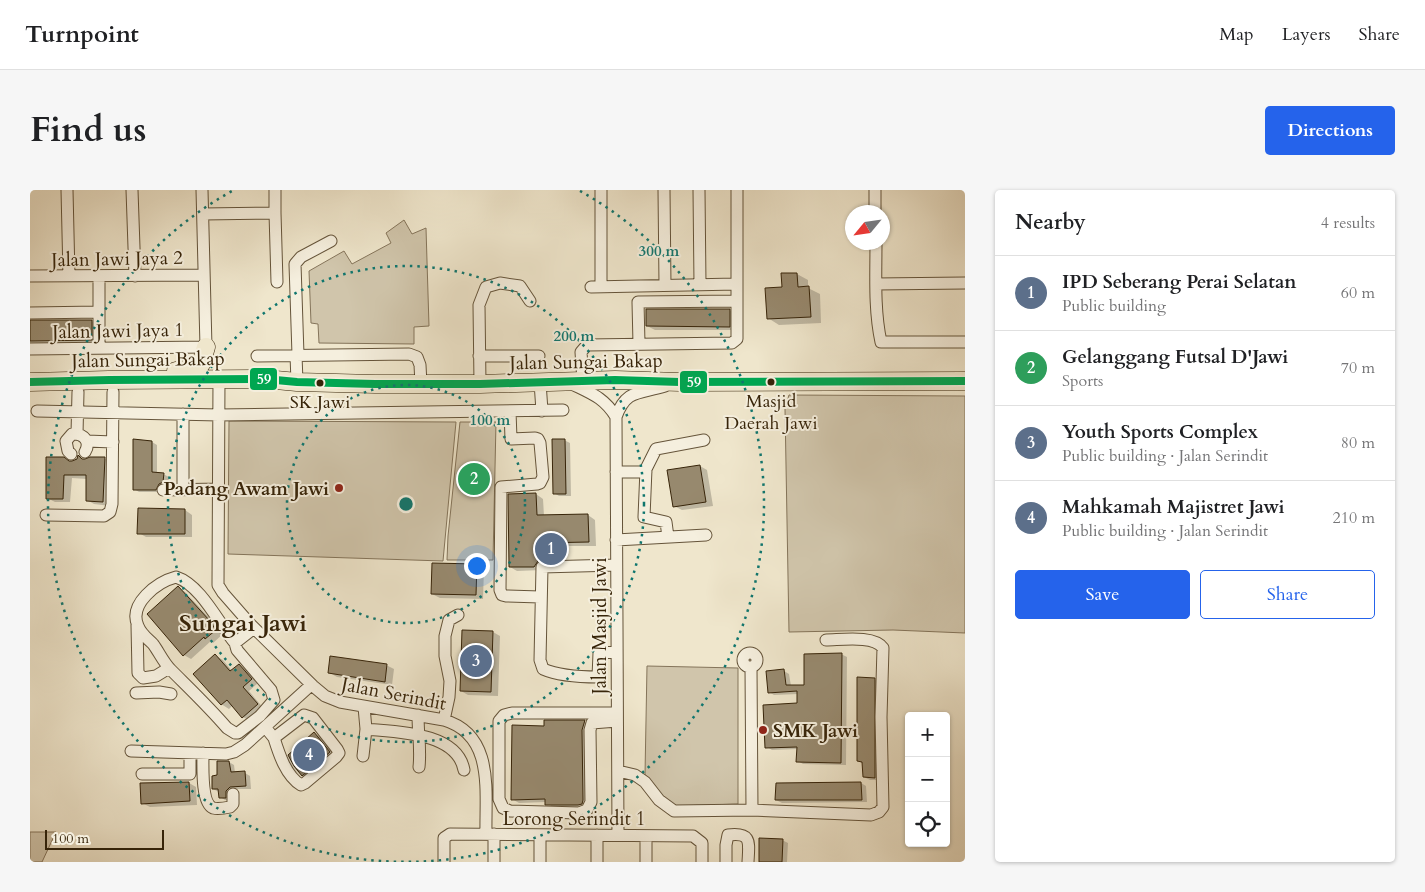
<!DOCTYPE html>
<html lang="en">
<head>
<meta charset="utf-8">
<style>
  body { margin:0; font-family:Cardo,serif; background:#f6f6f6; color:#202124 }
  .controls { position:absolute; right:15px; bottom:15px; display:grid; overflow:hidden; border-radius:5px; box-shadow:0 1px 4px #0004 }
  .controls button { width:45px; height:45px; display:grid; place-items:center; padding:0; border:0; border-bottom:1px solid #e0e0e0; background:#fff; color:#202124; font:25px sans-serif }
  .compass { position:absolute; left:815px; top:15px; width:45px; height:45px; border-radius:50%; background:#fff; box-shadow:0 1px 4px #0004; rotate:241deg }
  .scale { position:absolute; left:15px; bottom:12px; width:119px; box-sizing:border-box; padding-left:5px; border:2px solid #372409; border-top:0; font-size:14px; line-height:18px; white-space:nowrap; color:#372409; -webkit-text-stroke:4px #f5efde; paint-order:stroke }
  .you { position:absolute; left:446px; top:375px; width:18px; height:18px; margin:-12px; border:4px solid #fff; border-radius:50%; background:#1a73e8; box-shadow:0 0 0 8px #1a73e833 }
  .badge { display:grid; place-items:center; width:32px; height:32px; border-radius:50%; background:#2563eb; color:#fff; font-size:16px; font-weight:700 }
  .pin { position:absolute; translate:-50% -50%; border:2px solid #fff; box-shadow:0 1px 5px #0006 }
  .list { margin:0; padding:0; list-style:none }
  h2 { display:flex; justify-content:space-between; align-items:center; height:65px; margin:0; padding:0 20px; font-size:21px }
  h2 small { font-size:16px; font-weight:400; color:#757577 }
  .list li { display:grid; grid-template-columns:32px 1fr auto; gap:15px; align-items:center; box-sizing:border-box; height:75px; padding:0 20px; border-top:1px solid #e0e0e0 }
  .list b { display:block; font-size:19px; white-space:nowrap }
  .list p { margin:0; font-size:16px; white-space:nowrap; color:#757577 }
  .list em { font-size:16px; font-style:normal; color:#757577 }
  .actions { display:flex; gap:10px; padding:15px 20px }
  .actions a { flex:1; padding:11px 0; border:1px solid #2563eb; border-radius:5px; text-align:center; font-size:18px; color:#2563eb }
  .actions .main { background:#2563eb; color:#fff }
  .icon { flex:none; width:28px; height:28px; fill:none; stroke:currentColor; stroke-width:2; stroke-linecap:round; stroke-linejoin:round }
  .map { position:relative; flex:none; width:935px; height:672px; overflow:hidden; border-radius:5px }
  header { display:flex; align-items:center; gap:30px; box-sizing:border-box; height:70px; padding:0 25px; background:#fff; border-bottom:1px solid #e0e0e0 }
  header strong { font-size:24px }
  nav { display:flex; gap:28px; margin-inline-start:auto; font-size:18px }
  .intro { display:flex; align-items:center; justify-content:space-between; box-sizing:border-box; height:120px; padding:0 30px }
  h1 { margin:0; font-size:35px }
  .button { padding:12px 22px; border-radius:5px; background:#2563eb; color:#fff; font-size:18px; font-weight:700 }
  main { display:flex; gap:30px; padding:0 30px }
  aside { flex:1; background:#fff; border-radius:5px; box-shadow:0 1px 4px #0004 }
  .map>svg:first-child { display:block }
  .green { fill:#d0c5ab; stroke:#84745a }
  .shadow { fill:#0003 }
  .building { fill:#97896e; stroke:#372409 }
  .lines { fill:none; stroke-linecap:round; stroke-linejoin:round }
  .minor-casing { stroke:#65543a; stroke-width:13 }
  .highway-casing { stroke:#372409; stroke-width:19 }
  .minor { stroke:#f5efde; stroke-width:11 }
  .highway { stroke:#efe6cc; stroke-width:18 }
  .bus-1-casing { stroke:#f5efde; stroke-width:11 }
  .bus-1 { stroke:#00a651; stroke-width:8 }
  .ring { fill:none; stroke:#0f766e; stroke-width:2.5; stroke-dasharray:2.5 5 }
  .bus-dot { fill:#372409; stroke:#f5efde; stroke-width:2 }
  .poi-dot { fill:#8f2418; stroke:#f5efde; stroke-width:2 }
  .labels { text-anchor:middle; stroke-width:4; stroke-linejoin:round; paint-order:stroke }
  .bus-label { font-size:18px; fill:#372409; stroke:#f5efde }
  .street-label { font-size:19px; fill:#372409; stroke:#f5efde }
  .poi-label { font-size:19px; font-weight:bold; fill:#372409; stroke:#f5efde; text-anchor:end }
  .district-label { font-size:24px; font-weight:bold; fill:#372409; stroke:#f5efde }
  .centre { fill:#0f766e; stroke:#f5efde; stroke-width:2.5 }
  .ring-label { font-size:15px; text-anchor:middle; font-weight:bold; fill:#0f766e; stroke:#f5efde; stroke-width:4; stroke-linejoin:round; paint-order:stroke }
  .line-badge { stroke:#f5efde; stroke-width:2 }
  .badge-label { font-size:14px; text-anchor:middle; font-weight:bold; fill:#fff }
</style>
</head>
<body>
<header>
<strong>Turnpoint</strong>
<nav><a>Map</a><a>Layers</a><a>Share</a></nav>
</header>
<div class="intro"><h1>Find us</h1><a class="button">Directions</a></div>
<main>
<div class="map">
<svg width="935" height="672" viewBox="0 0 935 672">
  <rect width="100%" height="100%" fill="#efe6cc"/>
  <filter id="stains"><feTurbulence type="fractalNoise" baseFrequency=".004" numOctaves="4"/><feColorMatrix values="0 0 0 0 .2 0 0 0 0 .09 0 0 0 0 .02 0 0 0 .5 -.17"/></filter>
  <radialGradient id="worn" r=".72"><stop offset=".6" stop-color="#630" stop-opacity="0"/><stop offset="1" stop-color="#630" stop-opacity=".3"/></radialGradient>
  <path class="green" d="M374,30L382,44L396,38L399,136L384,137V154L289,153L288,134L281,133L279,81L314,61L322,74L361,53L356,43Z
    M759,205L935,206V443L863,440L759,442L755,219Z
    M199,231L426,232L413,371L198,364Z
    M430,232H466L463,370H417L418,346Z
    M617,476L708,478V614L647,616L631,607L615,585Z
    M0,642H26L12,672H0Z"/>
  <path class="shadow" d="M767,84L778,90V98L790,104L791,133L749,135L738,128L753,99Z
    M699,120L706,124V140H625L617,136Z
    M61,131L66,134V153H0V132Z
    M534,250L540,253L541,306H529L524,303Z
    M122,252L127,255V284H133L139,287L138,295L131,302H109L104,299Z
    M49,267L56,271L74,268L82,273L80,316L64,314L57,310V289L42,288L40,312H25L17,308L40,272L47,271Z
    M670,276L677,280L683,316L652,320L644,316Z
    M506,304L513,309L514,326L558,325L565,330L566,356H514L515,376L512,380L487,381L480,377Z
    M155,320L162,325V347H116L109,343Z
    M447,375L454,379L453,409L410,408L402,404Z
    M148,398L155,402L188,437L193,444L183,453L181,451L161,469L154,465Z
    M463,442L470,446L468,506L438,505L431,501Z
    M811,464L817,467L816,575L773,574L768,571V559L742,560L737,557L768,514V504L744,505L739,502L754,481L759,484L761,496H776Z
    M186,466L193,470L202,481L209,475L216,480L228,493L219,501L234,519L220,531L213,527L203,515L199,519L191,514Z
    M356,475L364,479L362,495L307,487L300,483Z
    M844,489L850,492V590H840L834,587L833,574L829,571Z
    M516,532H555L562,536L559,618H524L516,612L489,613L482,609L516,537Z
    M284,543L292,548L307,567L280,589L272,585Z
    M199,572L204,575L205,583H215L220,586L221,599H206L201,604V610H195L190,607L189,602L183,599L188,586Z
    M159,593L166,597L167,615L120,617L112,613Z
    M831,593L836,596L837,612L752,613L746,610L747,594Z
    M752,650L758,653L757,672H730Z"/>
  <path class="building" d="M751,83H767L768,97L779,96L781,127L737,129L735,98L752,97Z
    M616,119H700V137L616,136Z
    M0,130H62V150L0,151Z
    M103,249L122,251V282L134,283L133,292L129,294L126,300H103Z
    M522,249H535L536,304H523Z
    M48,265L52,269H55L60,267H75L73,312L56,311V285H34L33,309H16V267H34L39,271H42L47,269Z
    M670,275L676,312L643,317L637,280Z
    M506,303L507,325L558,324L559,352L507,353L508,371L504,377H479L478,304Z
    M108,318L155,319V344H107Z
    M402,373L447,374L446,405L401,404Z
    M148,396L180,431L186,440L175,449L174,447L153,466L117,424Z
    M432,440L463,441L461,502L430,501Z
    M812,463L811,573L766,572L767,557L735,558L733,515L767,513V501L738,503L736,481L754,479L756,495H774V464Z
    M185,464L200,481L209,474L222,489L213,497L228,514L212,528L197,510L191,515L163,484Z
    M300,466L357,474L355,492L298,483Z
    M827,487L845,488V588L833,587L832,572L827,571Z
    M514,530H555L552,540L553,610L552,614L548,615H515V609L481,610L482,535L514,536Z
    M284,542L300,562L272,586L264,576L258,565Z
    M187,571H199L201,582L215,581L216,596L200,597L196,601V608H189L188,599H182V586L187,585Z
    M159,592L160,611L111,614L110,593Z
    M831,592L832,610H745L746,593Z
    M729,648L753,649L752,672H729Z"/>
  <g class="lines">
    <defs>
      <path id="minor" d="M37,0L39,86
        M102,0L105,86
        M571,0V97
        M634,0L635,95
        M669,0L670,94
        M845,0V22
        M245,23L247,92
        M173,24L245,23V0
        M846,52C846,85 844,120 851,152H935
        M0,86L174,85
        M846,94L935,93
        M561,97L706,94
        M0,123L69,122
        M609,154L608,112L707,111
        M69,158V86
        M0,159L176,157L172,0
        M266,165L267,192
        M268,165L265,74L271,67L301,51
        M227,166L379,164L387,167L390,175L391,194
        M449,166H509
        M189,189L188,395L193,403L221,435L283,496L295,506L310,512L414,530C465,545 455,602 456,644
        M553,191L551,162L557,155L702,153L707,149V0
        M510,192L512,221
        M540,193C560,203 574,207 586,227
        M450,194L449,115L456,97L470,93L490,96L500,111
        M7,221L189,225L533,220
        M480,221L481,249L505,248L508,249L510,253L513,287L510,293L507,294L471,297L470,400L472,405L476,406L510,407
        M47,244L48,202
        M57,251L83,252
        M41,264L38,261L36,251L42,244C54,243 61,252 55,262
        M586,282H616
        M133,300L189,299
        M153,300V224
        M16,325L74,326L80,322L82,314L83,202
        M638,347L636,332L614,327L616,279L626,259L674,250
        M586,350L676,345
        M586,375L512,377L510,470L513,479C529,486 550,487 568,487L569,463L587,462
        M146,387C171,395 189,434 205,453L207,460L241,500L244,510L230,526L208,543H205L197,538C179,517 160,499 141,480C133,472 129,462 123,454C117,448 111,444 108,436C98,414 127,392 146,387Z
        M107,435L108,483L113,488L126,486L139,478
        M205,453L224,438
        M713 470a7 7 0 1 1 14 0a7 7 0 1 1-14 0Z
        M721,477L722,620
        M106,503L129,502L141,504
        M587,523H482L474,525L469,531V609L473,618L480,621L549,623L557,620L561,612L560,540L562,533L587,531
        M388,525C388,543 391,560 389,577
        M414,530L419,507L420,491L415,466V446L419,430L428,425
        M235,537L244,548L274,525L283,528L307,559L309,563L306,567L275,593L271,595C256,586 249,564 244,548
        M336,539C367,542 427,542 434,580
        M101,561L196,564L204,562L215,555L281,495
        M173,563C173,575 171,613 183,618C188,619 195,618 200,617L203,614V604
        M333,566L336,539L334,517
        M588,581L605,585L615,592L629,610L644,621L722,620L841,625L849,622L853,617L851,527L853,458C844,445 811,450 796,450
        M112,584H160V563
        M588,645L586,227C596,199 609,204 635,196
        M414,672V648L420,644L663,646L672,653V672
        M464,672V644
        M510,672V645
        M567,672V645
        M616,672V646
        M696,672V655L698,645C722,642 719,652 718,672"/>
      <path id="highway" d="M146,181L165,179L171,174L176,157
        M0,192L79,190L235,189L267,192L345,194H450L585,190L650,192L935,191"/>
    </defs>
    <use href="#minor" class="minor-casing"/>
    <use href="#highway" class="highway-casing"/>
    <use href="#minor" class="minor"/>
    <use href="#highway" class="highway"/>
    <defs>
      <path id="bus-1" d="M0,192L79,190L235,189L267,192L345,194H450L585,190L650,192L935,191"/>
    </defs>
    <use href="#bus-1" class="bus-1-casing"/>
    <use href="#bus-1" class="bus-1"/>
  </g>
  <g class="ring">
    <circle cx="376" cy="314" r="119"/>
    <circle cx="376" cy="314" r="238"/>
    <path d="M550 1A358 358 0 1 1 202 1"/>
  </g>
  <g class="bus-dot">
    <circle cx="741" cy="192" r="4.5"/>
    <circle cx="290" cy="193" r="4.5"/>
  </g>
  <g class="poi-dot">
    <circle cx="309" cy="298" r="5"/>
    <circle cx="733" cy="540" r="5"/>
  </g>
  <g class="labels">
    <g class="bus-label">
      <text x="741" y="217">Masjid<tspan x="741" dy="22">Daerah Jawi</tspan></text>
      <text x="290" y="218">SK Jawi</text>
    </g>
    <g class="street-label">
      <text transform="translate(87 68) rotate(-1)" y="7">Jalan Jawi Jaya 2</text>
      <text transform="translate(88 140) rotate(-1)" y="7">Jalan Jawi Jaya 1</text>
      <text transform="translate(118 169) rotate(-1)" y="7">Jalan Sungai Bakap</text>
      <text transform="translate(556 171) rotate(-1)" y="7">Jalan Sungai Bakap</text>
      <text transform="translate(569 436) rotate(-90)" y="7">Jalan Masjid Jawi</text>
      <text transform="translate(364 503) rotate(11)" y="7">Jalan Serindit</text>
      <text x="544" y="635">Lorong Serindit 1</text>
    </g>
    <g class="poi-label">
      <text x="299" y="305">Padang Awam Jawi</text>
      <text x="743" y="547" text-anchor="start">SMK Jawi</text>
    </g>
    <g class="district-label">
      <text x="213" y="441">Sungai Jawi</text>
    </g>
  </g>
  <circle cx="376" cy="314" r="8" class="centre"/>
  <g class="ring-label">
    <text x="629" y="66">300 m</text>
    <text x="544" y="151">200 m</text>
    <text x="460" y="235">100 m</text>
  </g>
  <g class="line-badge">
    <rect x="219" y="177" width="29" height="24" rx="5" fill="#00a651"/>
    <rect x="649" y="180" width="29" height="24" rx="5" fill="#00a651"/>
  </g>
  <g class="badge-label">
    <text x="234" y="194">59</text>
    <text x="664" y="197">59</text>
  </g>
  <rect width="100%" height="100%" filter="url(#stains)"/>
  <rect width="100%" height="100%" fill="url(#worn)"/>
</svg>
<div class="controls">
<button>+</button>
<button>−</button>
<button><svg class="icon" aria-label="locate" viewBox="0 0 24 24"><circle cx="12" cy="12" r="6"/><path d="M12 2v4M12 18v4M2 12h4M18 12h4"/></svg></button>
</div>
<svg class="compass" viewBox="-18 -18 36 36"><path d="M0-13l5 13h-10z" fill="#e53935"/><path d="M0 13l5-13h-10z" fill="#757577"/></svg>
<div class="scale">100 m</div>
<div class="you"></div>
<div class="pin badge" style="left:521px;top:359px;background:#5c6f8a">1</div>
<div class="pin badge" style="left:444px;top:289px;background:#2e9e5b">2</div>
<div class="pin badge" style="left:446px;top:471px;background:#5c6f8a">3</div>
<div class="pin badge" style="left:279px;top:565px;background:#5c6f8a">4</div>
</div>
<aside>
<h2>Nearby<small>4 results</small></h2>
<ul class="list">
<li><span class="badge" style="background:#5c6f8a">1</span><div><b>IPD Seberang Perai Selatan</b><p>Public building</p></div><em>60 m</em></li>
<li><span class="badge" style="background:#2e9e5b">2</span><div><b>Gelanggang Futsal D'Jawi</b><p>Sports</p></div><em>70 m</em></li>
<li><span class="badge" style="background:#5c6f8a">3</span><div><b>Youth Sports Complex</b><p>Public building · Jalan Serindit</p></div><em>80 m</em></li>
<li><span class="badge" style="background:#5c6f8a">4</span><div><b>Mahkamah Majistret Jawi</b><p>Public building · Jalan Serindit</p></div><em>210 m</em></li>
</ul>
<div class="actions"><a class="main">Save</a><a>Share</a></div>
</aside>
</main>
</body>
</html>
